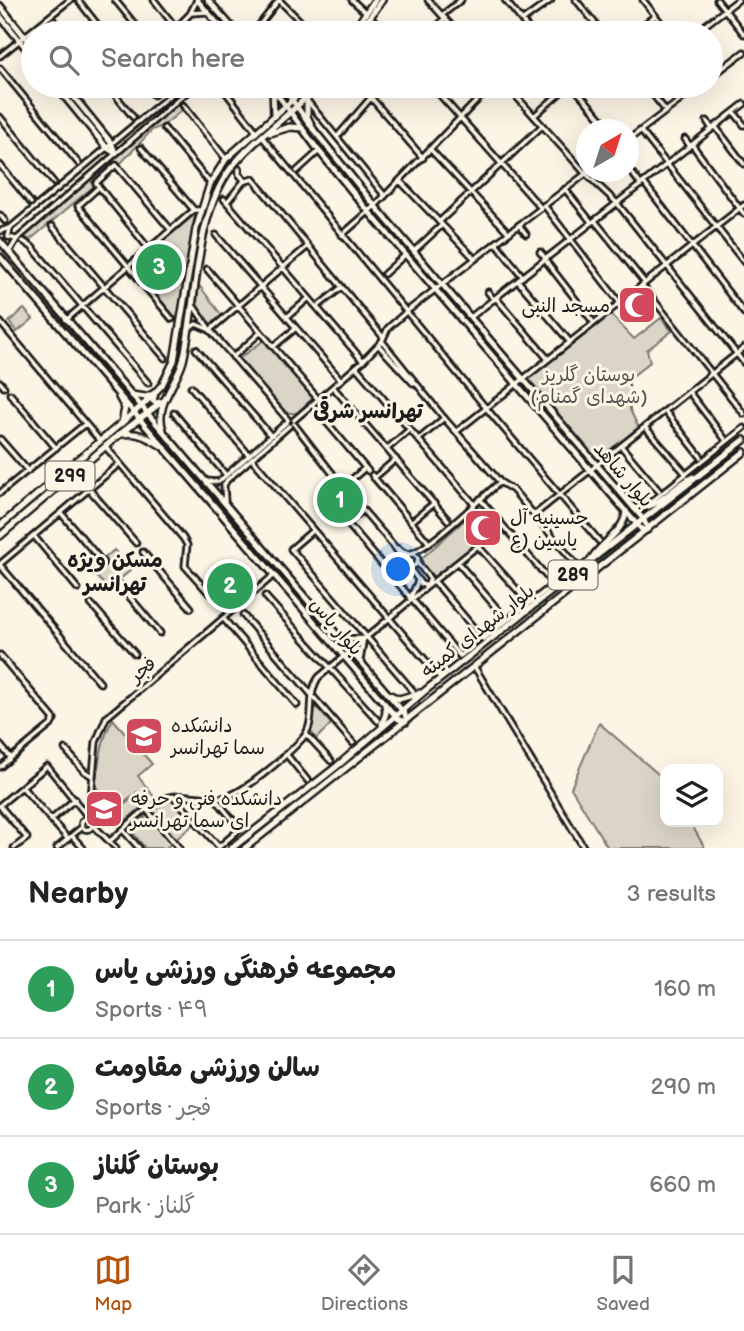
<!DOCTYPE html>
<html lang="en">
<head>
<meta charset="utf-8">
<style>
  body { margin:0; font-family:"Balsamiq Sans","Playpen Sans Arabic",sans-serif; background:#f6f6f6; color:#222 }
  .controls { position:absolute; right:21px; bottom:21px; display:grid; overflow:hidden; border-radius:14px; box-shadow:0 7px 28px #0002 }
  .controls button { width:63px; height:63px; display:grid; place-items:center; padding:0; border:0; border-bottom:2px solid #e0e0e0; background:#fff; color:#222; font:35px sans-serif }
  .compass { position:absolute; left:576px; top:119px; width:63px; height:63px; border-radius:50%; background:#fff; box-shadow:0 7px 28px #0002; rotate:39deg }
  .you { position:absolute; left:399px; top:570px; width:24px; height:24px; margin:-18px; border:5px solid #fff; border-radius:50%; background:#1a73e8; box-shadow:0 0 0 10px #1a73e833 }
  .badge { display:grid; place-items:center; width:46px; height:46px; border-radius:50%; background:#b45309; color:#fff; font-size:23px; font-weight:700 }
  .pin { position:absolute; translate:-50% -50%; border:4px solid #fff; box-shadow:0 2px 7px #0006 }
  .list { margin:0; padding:0; list-style:none }
  h2 { display:flex; justify-content:space-between; align-items:center; height:91px; margin:0; padding:0 28px; font-size:30px }
  h2 small { font-size:23px; font-weight:400; color:#767676 }
  .list li { display:grid; grid-template-columns:46px 1fr auto; gap:21px; align-items:center; box-sizing:border-box; height:98px; padding:0 28px; border-top:2px solid #e0e0e0 }
  .list b { display:block; font-size:26px; white-space:nowrap }
  .list p { margin:0; font-size:23px; white-space:nowrap; color:#767676 }
  .list em { font-size:23px; font-style:normal; color:#767676 }
  .icon { flex:none; width:38px; height:38px; fill:none; stroke:currentColor; stroke-width:2; stroke-linecap:round; stroke-linejoin:round }
  .map { position:relative; flex:none; width:744px; height:848px; overflow:hidden }
  .search { position:absolute; background:#fff; box-shadow:0 7px 28px #0002; left:21px; right:21px; top:21px; height:77px; display:flex; align-items:center; gap:18px; box-sizing:border-box; padding:0 24px; border-radius:38px; color:#767676; font-size:26px }
  .sheet { height:385px; background:#fff }
  nav { display:flex; justify-content:space-around; align-items:center; box-sizing:border-box; height:98px; border-top:2px solid #e0e0e0; background:#fff; font-size:19px; color:#767676 }
  nav a { display:grid; justify-items:center; gap:4px }
  nav .on { color:#b45309 }
  .map>svg:first-child { display:block }
  .green { fill:#dbd5c8; stroke:#7c7872; stroke-width:2 }
  .lines { fill:none; stroke-linecap:round; stroke-linejoin:round }
  .minor-casing { stroke:#1c1c1c; stroke-width:9 }
  .tertiary-casing { stroke:#1c1c1c; stroke-width:9 }
  .secondary-casing { stroke:#1c1c1c; stroke-width:10 }
  .primary-casing { stroke:#1c1c1c; stroke-width:10 }
  .minor { stroke:#fcf5e5; stroke-width:3.5 }
  .tertiary { stroke:#fcf5e5; stroke-width:3.5 }
  .secondary { stroke:#fcf5e5; stroke-width:4.5 }
  .primary { stroke:#fcf5e5; stroke-width:5 }
  .labels { text-anchor:middle; stroke-width:6; stroke-linejoin:round; paint-order:stroke }
  .shield { fill:#fcf5e5; stroke:#5f5d58; stroke-width:2 }
  .shield-label { font-size:18px; font-weight:bold; fill:#1c1c1c }
  .poi-label { font-size:19px; fill:#1c1c1c; stroke:#fcf5e5; text-anchor:start }
  .park-label { font-size:19px; fill:#555450; stroke:#fcf5e5 }
  .street-label { font-size:19px; fill:#1c1c1c; stroke:#fcf5e5 }
  .neighbourhood-label { font-size:21px; font-weight:bold; fill:#1c1c1c; stroke:#fcf5e5 }
</style>
</head>
<body>
<div class="map">
<svg width="744" height="848" viewBox="0 0 744 848">
  <rect width="100%" height="100%" fill="#fcf5e5"/>
  <filter id="ink" filterUnits="userSpaceOnUse"><feTurbulence type="fractalNoise" baseFrequency=".0143" numOctaves="2"/><feDisplacementMap in="SourceGraphic" scale="14" xChannelSelector="R" yChannelSelector="G"/><feConvolveMatrix kernelMatrix="1 2 1 2 8 2 1 2 1" color-interpolation-filters="sRGB"/></filter>
  <g filter="url(#ink)">
    <path class="green" d="M177,104L182,110L164,125L152,130L120,164L30,240L24,236L116,154Z
      M195,214L177,323L130,269Z
      M199,285L223,317L215,323L207,322C194,308 197,304 199,285Z
      M24,309L33,319L17,332L9,322Z
      M611,315L634,339L661,318L672,331L647,350L650,362L630,378V410L639,428L597,460L528,379Z
      M264,340L313,398L297,413H285L239,359Z
      M478,508H483L488,515L471,532L478,541L437,576H433L423,565L422,558Z
      M114,550L131,570L108,589L91,570Z
      M230,575L241,587L221,603L206,585L213,579L218,585Z
      M315,705L331,724L316,739L311,731Z
      M113,719L152,764L138,776L154,797L148,803L137,792L115,809L95,786C99,762 101,740 113,719Z
      M599,723L665,780V822H690L705,848H608L571,788Z
      M137,794L145,804L126,820L118,810Z
      M174,799L194,824L166,848H145L131,830C144,818 156,806 174,799Z"/>
    <g class="lines">
      <defs>
        <path id="minor" d="M78,0L104,33
          M115,0L142,33
          M352,0L366,13
          M505,0L532,33
          M576,0L603,33
          M717,0L744,34
          M191,13L207,12
          M442,15L461,0
          M370,17L385,33
          M53,20L65,33
          M522,21L551,0
          M176,28L190,14L197,0
          M253,33L279,0L312,33
          M432,33L445,18
          M632,33L655,16
          M695,33L738,0
          M0,56L70,0
          M0,68L79,164
          M108,86L133,117
          M146,86L154,95
          M361,86L423,158
          M432,86L541,208
          M573,86L611,130
          M646,86L666,111
          M309,103L385,196
          M183,105L226,159
          M734,112L744,125
          M534,116L568,86
          M0,117L54,183
          M707,121L712,129
          M715,126L744,164
          M164,128L210,183
          M641,131L744,262
          M337,137L381,86
          M263,138L486,408L599,541
          M685,139L690,146
          M693,146L744,214
          M141,148L194,210
          M431,150L509,233
          M0,165L31,203
          M239,169V174L245,181
          M297,171L319,151
          M585,173L617,203L744,363
          M633,174L641,185
          M400,181L475,259
          M644,183L744,313
          M99,187L149,249
          M565,189L592,223
          M224,199L363,361
          M227,202L243,182L253,179L383,337
          M544,205L620,303
          M0,215L5,221
          M595,221L645,283
          M439,222L542,126
          M519,225L526,234
          M52,226L165,358
          M171,230L116,165L96,183L99,187L78,206L172,319
          M216,235L341,380
          M342,235L375,206L491,86
          M23,241L32,247L148,383
          M496,243L523,277
          M414,251L442,225
          M540,252L546,259
          M545,260L594,323
          M207,269L318,399
          M384,274L405,255
          M518,281L570,342
          M642,285L744,414
          M488,292L494,300
          M496,298L548,359
          M317,307L342,287
          M287,317L309,298
          M471,317L744,104
          M66,320L194,210H200
          M0,322L100,441
          M210,330L308,246
          M273,347L296,328
          M196,349L271,436
          M233,357L261,332
          M356,367L474,504
          M0,382L4,387
          M191,387L249,455
          M333,387L448,520
          M689,392L725,439
          M10,394L56,448
          M312,405L368,471
          M665,411L701,457
          M174,413L226,475
          M645,427L686,474
          M0,439L28,471
          M418,440L444,418
          M105,446L183,538L187,545L185,566L209,593
          M621,446L659,491
          M387,449L409,430
          M252,459L439,676
          M372,475L429,543
          M374,478L396,459
          M343,487L365,468
          M89,489L136,543
          M0,493L85,424
          M480,499L553,584
          M363,510L347,523L460,656L473,646
          M61,513L103,563
          M411,522L434,503
          M312,531L291,549L413,691
          M34,536L78,589
          M143,552L191,608
          M458,563L507,620
          M0,564L119,464
          M0,565L100,683
          M435,582L483,639L545,591L566,572
          M118,583L160,633
          M429,585L478,546L529,603
          M265,596L378,721
          M91,604L135,654
          M243,615L353,743
          M223,618L297,705
          M0,655L54,719L51,725L0,767
          M474,666L584,848
          M306,734L331,761
          M0,745L11,758
          M65,749L84,771L92,776
          M286,754L308,781
          M22,787L68,839
          M174,797L219,847L240,829L215,798
          M0,805L47,766L88,817
          M0,806L27,838L14,848
          M147,810L179,848
          M89,819L96,742L106,718L274,575
          M51,820L75,799
          M123,830L139,848
          M72,836L83,848"/>
        <path id="tertiary" d="M154,0L180,33
          M428,0L458,33
          M643,0L669,33
          M711,77L744,52
          M221,86L256,131
          M507,86L585,173
          M628,140L699,86
          M10,229L8,237L16,239
          M0,231L10,228L181,86
          M9,252L17,239L194,86
          M193,305L210,330L288,420
          M190,328L196,324L210,330
          M382,341L444,418L500,482L513,490L580,569
          M379,346L413,383
          M294,420L363,361L382,341L388,328L406,312L588,172
          M294,424L343,487L393,545L421,584L427,586L430,579L417,562
          M456,432L744,205
          M206,481L218,482L223,478L287,422
          M225,502L224,485L227,480L289,426
          M647,505L744,428
          M534,515L744,348
          M397,548C402,551 405,555 412,553C431,547 481,498 500,482
          M406 560a6 6 0 1 1 12 0a6 6 0 1 1-12 0Z
          M410,599L418,581
          M81.5 824a5.5 5.5 0 1 1 11 0a5.5 5.5 0 1 1-11 0Z
          M93,825L116,848
          M110,841C126,828 142,809 160,800C179,791 201,799 220,798C241,797 287,755 302,739C318,722 305,695 319,677L429,585
          M57,848L82,827"/>
        <path id="secondary" d="M197,0L226,33
          M208,0L237,33
          M0,6L33,47
          M0,16L33,57
          M56,86L107,148L115,153
          M65,86L112,144L115,152
          M271,86L319,151L369,212L641,529L647,530
          M282,86L313,129L375,206L644,520L648,529
          M0,241L405,714L406,720
          M0,257L398,719L406,722
          M342,639H363L360,658"/>
        <path id="primary" d="M352,33L375,0
          M359,33L382,0
          M273,88L274,116
          M307,98V116L313,129
          M270,133L290,127L302,128
          M131,395L146,397L155,393L153,401L156,403L160,402
          M119,397L125,408L122,423
          M163,430C154,404 176,386 183,361C197,302 194,217 231,168C255,137 291,116 317,86
          M123,434C140,431 152,440 165,448
          M634,508C655,512 675,485 693,477
          M0,526L144,404L162,385L174,361L196,229L210,184L226,159L308,86
          M0,536L120,434L163,401
          M592,558C602,542 625,531 626,511
          M388,694L399,699L420,693
          M382,724L386,713L385,704
          M232,848L336,767L426,690L744,440
          M245,848L744,452"/>
      </defs>
      <use href="#minor" class="minor-casing"/>
      <use href="#tertiary" class="tertiary-casing"/>
      <use href="#secondary" class="secondary-casing"/>
      <use href="#primary" class="primary-casing"/>
      <use href="#minor" class="minor"/>
      <use href="#tertiary" class="tertiary"/>
      <use href="#secondary" class="secondary"/>
      <use href="#primary" class="primary"/>
    </g>
  </g>
  <defs>
    <symbol id="mosque-square" viewBox="-11 -11 22 22"><rect x="-9" y="-9" width="18" height="18" rx="4" fill="#d1495b" stroke="#fcf5e5"/><path d="M3.5-4.9A6 6 0 1 0 3.5 4.9A5 5 0 1 1 3.5-4.9Z" fill="#fff"/></symbol>
    <symbol id="university-square" viewBox="-11 -11 22 22"><rect x="-9" y="-9" width="18" height="18" rx="4" fill="#d1495b" stroke="#fcf5e5"/><path d="M0-5L7-2L0 1L-7-2ZM-4 1L0 2.5L4 1V4Q0 6-4 4Z" fill="#fff"/></symbol>
  </defs>
  <g fill-rule="evenodd">
    <use href="#mosque-square" x="615" y="283" width="44" height="44"/>
    <use href="#mosque-square" x="461" y="506" width="44" height="44"/>
    <use href="#university-square" x="122" y="714" width="44" height="44"/>
    <use href="#university-square" x="82" y="787" width="44" height="44"/>
  </g>
  <g class="labels">
    <g class="shield">
      <rect x="45.5" y="461.5" width="49" height="29" rx="5"/>
      <rect x="548.5" y="560.5" width="49" height="29" rx="5"/>
    </g>
    <g class="shield-label">
      <text x="70" y="482">299</text>
      <text x="573" y="581">289</text>
    </g>
    <g class="poi-label">
      <text x="610" y="312" text-anchor="end">مسجد النبی</text>
      <text x="510" y="524">حسینیه آل<tspan x="510" dy="22">یاسین (ع</tspan></text>
      <text x="171" y="732">دانشکده<tspan x="171" dy="22">سما تهرانسر</tspan></text>
      <text x="131" y="805">دانشکده فنی و حرفه<tspan x="131" dy="22">ای سما تهرانسر</tspan></text>
    </g>
    <g class="park-label">
      <text x="589" y="381">بوستان گلریز<tspan x="589" dy="22">(شهدای گمنام)</tspan></text>
    </g>
    <g class="street-label">
      <text transform="translate(624 474) rotate(49)" y="7">بلوار شاهد</text>
      <text transform="translate(337 626) rotate(49)" y="7">بلوار یاس</text>
      <text transform="translate(477 630) rotate(-38)" y="7">بلوار شهدای کمیته</text>
      <text transform="translate(142 669) rotate(-40)" y="7">فجر</text>
    </g>
    <g class="neighbourhood-label">
      <text x="368" y="418">تهرانسر شرقی</text>
      <text x="115" y="567">مسکن ویژه<tspan x="115" dy="24">تهرانسر</tspan></text>
    </g>
  </g>
</svg>
<div class="controls">
<button><svg class="icon" aria-label="layers" viewBox="0 0 24 24"><path d="M12 4l9 5-9 5-9-5zM3 14l9 5 9-5"/></svg></button>
</div>
<svg class="compass" viewBox="-18 -18 36 36"><path d="M0-13l5 13h-10z" fill="#e53935"/><path d="M0 13l5-13h-10z" fill="#767676"/></svg>
<div class="you"></div>
<div class="pin badge" style="left:340px;top:500px;background:#2e9e5b">1</div>
<div class="pin badge" style="left:230px;top:586px;background:#2e9e5b">2</div>
<div class="pin badge" style="left:159px;top:267px;background:#2e9e5b">3</div>
<div class="search"><svg class="icon" aria-label="search" viewBox="0 0 24 24"><circle cx="10" cy="10" r="6"/><path d="M15 15l6 6"/></svg>Search here</div>
</div>
<section class="sheet">
<h2>Nearby<small>3 results</small></h2>
<ul class="list">
<li><span class="badge" style="background:#2e9e5b">1</span><div><b>مجموعه فرهنگی ورزشی یاس</b><p>Sports · ۴۹</p></div><em>160 m</em></li>
<li><span class="badge" style="background:#2e9e5b">2</span><div><b>سالن ورزشی مقاومت</b><p>Sports · فجر</p></div><em>290 m</em></li>
<li><span class="badge" style="background:#2e9e5b">3</span><div><b>بوستان گلناز</b><p>Park · گلناز</p></div><em>660 m</em></li>
</ul>
</section>
<nav>
<a class="on"><svg class="icon" aria-label="map" viewBox="0 0 24 24"><path d="M3 6l6-2 6 2 6-2v14l-6 2-6-2-6 2zM9 4v14M15 6v14"/></svg>Map</a>
<a><svg class="icon" aria-label="directions" viewBox="0 0 24 24"><path d="M12 3l9 9-9 9-9-9zM9 14v-3h6M13 9l2 2-2 2"/></svg>Directions</a>
<a><svg class="icon" aria-label="saved" viewBox="0 0 24 24"><path d="M7 4h10v16l-5-4-5 4z"/></svg>Saved</a>
</nav>
</body>
</html>
